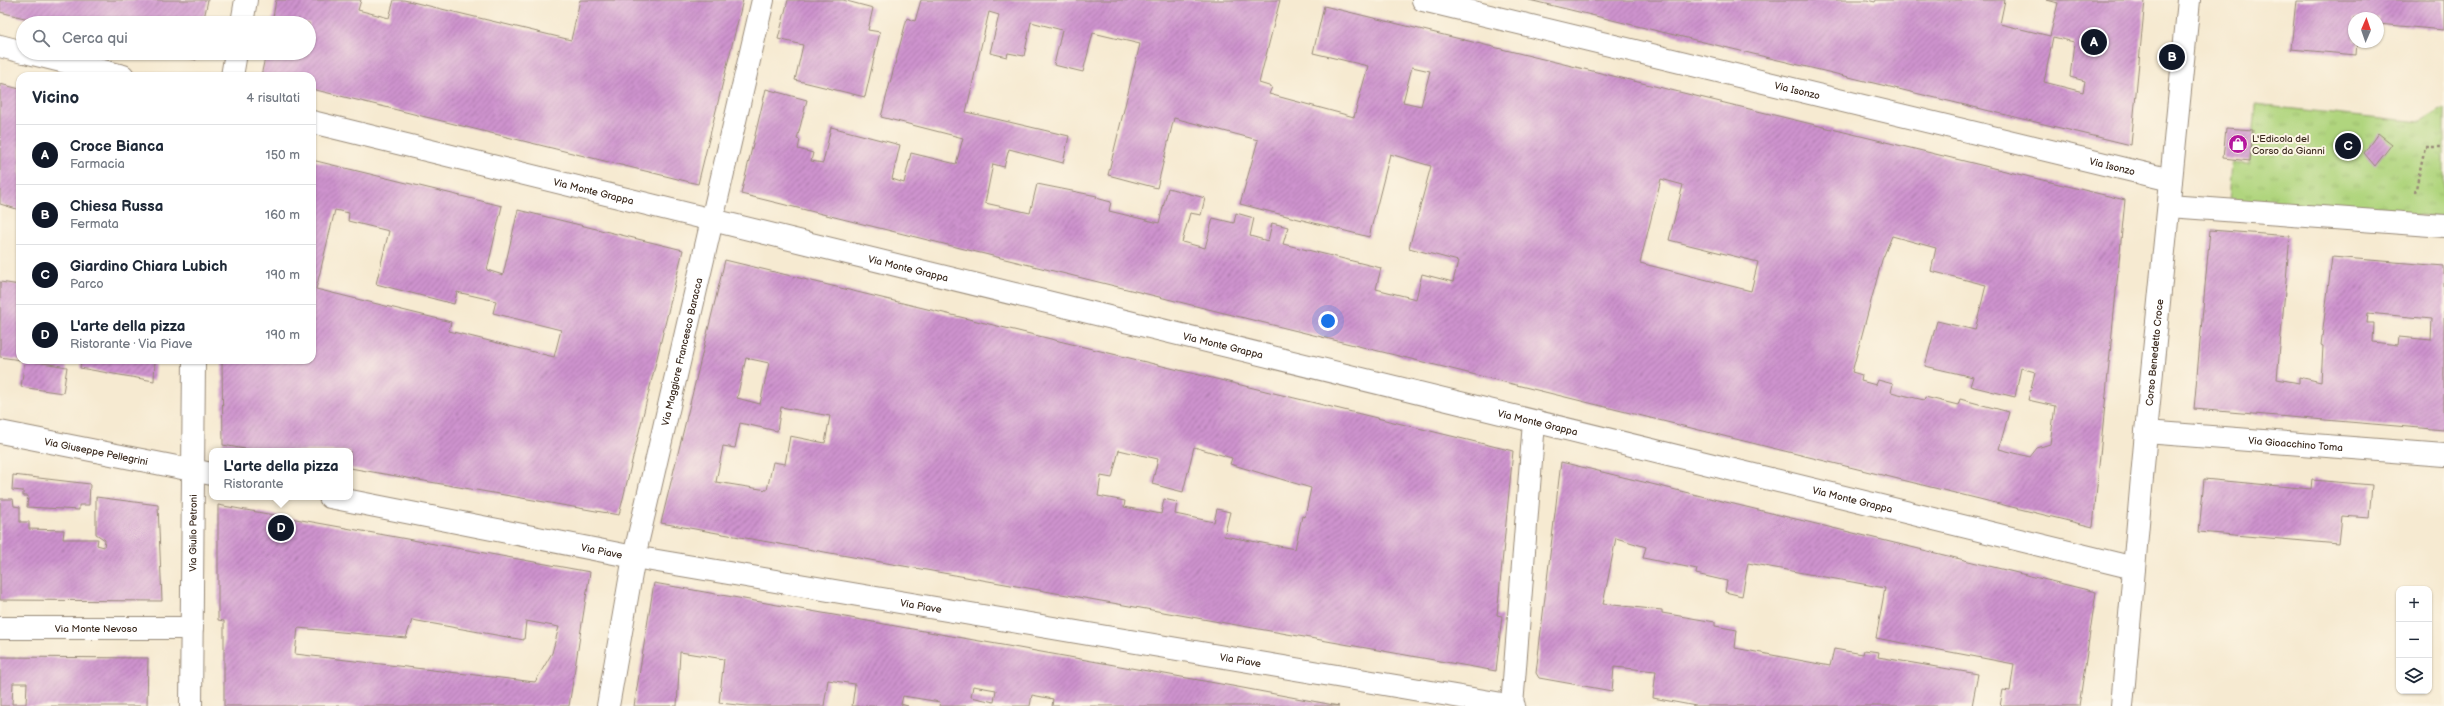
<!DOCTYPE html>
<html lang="it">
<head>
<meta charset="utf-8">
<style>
  body { margin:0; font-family:"Balsamiq Sans",sans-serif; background:#f6f6f7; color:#1f2937 }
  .controls { position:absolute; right:12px; bottom:12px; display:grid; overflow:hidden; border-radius:8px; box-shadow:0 1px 3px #0004 }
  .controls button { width:36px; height:36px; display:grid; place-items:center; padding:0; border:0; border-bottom:1px solid #e0e1e3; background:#fff; color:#1f2937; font:20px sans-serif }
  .compass { position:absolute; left:2348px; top:12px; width:36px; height:36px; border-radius:50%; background:#fff; box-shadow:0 1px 3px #0004; rotate:2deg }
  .you { position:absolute; left:1328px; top:321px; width:14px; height:14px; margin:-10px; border:3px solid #fff; border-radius:50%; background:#1a73e8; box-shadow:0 0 0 6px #1a73e833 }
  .badge { display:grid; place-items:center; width:26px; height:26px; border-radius:50%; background:#111827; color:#fff; font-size:13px; font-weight:700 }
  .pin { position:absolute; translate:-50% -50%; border:2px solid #fff; box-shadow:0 1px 4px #0006 }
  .popup { position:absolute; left:209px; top:448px; width:144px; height:52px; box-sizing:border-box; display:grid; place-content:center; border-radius:8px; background:#fff; filter:drop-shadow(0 1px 3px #0005); font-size:13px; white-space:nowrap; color:#747a83 }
  .popup b { font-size:15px; color:#1f2937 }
  .popup::after { content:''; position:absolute; left:50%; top:100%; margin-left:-8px; border:8px solid transparent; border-top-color:#fff }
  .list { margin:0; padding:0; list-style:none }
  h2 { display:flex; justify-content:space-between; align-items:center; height:52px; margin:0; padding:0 16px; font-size:17px }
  h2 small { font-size:13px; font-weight:400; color:#747a83 }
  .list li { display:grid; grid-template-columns:26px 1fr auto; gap:12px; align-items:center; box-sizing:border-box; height:60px; padding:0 16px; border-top:1px solid #e0e1e3 }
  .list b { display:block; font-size:15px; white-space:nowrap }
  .list p { margin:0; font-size:13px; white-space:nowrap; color:#747a83 }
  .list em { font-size:13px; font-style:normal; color:#747a83 }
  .icon { flex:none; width:22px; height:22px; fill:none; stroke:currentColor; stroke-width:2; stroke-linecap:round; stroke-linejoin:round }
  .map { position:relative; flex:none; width:2444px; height:706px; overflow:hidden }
  .search { position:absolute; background:#fff; box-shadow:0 1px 3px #0004; left:16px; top:16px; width:300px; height:44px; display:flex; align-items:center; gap:10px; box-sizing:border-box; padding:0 14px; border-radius:22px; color:#747a83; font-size:15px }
  .panel { position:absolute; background:#fff; box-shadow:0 1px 3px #0004; left:16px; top:72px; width:300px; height:292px; border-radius:12px }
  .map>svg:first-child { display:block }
  .grass { fill:url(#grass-tufts); stroke:#76804e }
  .building { fill:url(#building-hatch); fill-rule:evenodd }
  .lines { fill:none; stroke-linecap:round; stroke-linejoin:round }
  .pedestrian-casing { stroke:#988a78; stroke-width:24 }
  .minor-casing { stroke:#988a78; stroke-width:24 }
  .tertiary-casing { stroke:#988a78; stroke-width:24 }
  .path { stroke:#988a78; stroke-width:2.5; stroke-dasharray:3 3; stroke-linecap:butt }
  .pedestrian { stroke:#fff; stroke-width:22 }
  .minor { stroke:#fff; stroke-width:22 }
  .tertiary { stroke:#fff; stroke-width:22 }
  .labels { text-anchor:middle; stroke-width:4; stroke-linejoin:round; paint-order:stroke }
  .street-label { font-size:10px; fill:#3b2a1e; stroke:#fcf5e5 }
  .poi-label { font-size:10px; fill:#3b2a1e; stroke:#fcf5e5; text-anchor:start }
</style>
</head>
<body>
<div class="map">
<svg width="2444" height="706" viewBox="0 0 2444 706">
  <defs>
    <pattern id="grass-tufts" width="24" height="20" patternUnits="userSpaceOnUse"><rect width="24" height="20" fill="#b0d57e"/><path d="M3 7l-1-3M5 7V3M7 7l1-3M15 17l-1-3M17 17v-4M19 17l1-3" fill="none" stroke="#98b76c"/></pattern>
    <pattern id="building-hatch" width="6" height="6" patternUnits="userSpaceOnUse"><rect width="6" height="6" fill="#ce93ce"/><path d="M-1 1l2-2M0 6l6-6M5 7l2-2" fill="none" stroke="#a878a7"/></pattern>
  </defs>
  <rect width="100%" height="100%" fill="#fcf5e5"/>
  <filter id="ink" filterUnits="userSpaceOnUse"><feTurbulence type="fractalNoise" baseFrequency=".025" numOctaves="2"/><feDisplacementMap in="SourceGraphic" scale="8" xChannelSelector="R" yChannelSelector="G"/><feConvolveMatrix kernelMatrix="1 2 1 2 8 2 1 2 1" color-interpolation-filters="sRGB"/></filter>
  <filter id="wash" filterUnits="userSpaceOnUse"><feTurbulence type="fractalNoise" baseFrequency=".012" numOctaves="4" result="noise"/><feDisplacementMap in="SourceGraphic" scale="16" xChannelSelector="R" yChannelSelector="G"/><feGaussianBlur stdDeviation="0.9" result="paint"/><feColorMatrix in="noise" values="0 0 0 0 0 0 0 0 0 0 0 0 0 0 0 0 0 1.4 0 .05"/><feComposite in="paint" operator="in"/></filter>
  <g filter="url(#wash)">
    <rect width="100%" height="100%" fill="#f6ead1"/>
    <path class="grass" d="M2255,105L2421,122L2444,108V217L2229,201L2232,163L2250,164Z"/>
    <g id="blocks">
      <path class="building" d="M0,0H208L203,23H45L0,12Z
        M276,0H361L358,10L389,18L394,0H404L571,40L580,0H743L698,184L312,89V76H261L266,53H309V23H272Z
        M788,0H843L873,8L868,30L880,32L865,97L795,80L803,45L778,39Z
        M921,0H1280L1259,83L1272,87L1269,94L1354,117L1368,66L1313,53L1324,6L2125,200L2093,527L741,194L766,89L807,100L797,139L800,140L798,149L813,153L811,161L823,163L831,127L900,145L892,179L904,183L911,153L956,164L963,138L881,117L907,18L915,21ZM989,12L999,15L990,53L1007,57L1008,53L1024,56L1031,22L1062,30L1054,65L1083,72L1093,33L1140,44L1108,175L1157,188L1174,118L1258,140L1240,204L1369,237L1390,154L1431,166L1409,248L1458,261L1453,282L1422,274L1416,299L1376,289L1381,268L1283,244L1288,227L1272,223L1268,241L1250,236L1254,218L1236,213L1234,223L1213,218L1205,248L1182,242L1190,213L1201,215L1205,198L1168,188L1159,223L1109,211L1111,202L1096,198L1097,196L1037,184L1030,213L985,203L993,164L1004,167L1009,149L1063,163L1069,136L966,112ZM1412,67L1430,71L1421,106L1403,102ZM1661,179L1683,185L1669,240L1758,262L1751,291L1640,263ZM1892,236L1936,248L1931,271L1986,285L1975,330L1937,321L1925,366L1973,377L1970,386L2015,397L2021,368L2035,372L2028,400L2055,406L2050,444L2037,448L2030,457L1999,449L2009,412L1960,399L1958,405L1925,397L1924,400L1907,396L1891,392L1893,384L1878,380L1876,385L1861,381L1862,375L1852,372L1882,260Z
        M1529,0H1867L1875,2L1876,0H2005L2000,24L2050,36L2058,3L2047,0H2145L2131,145ZM2053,37L2074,42L2070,77L2085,81L2083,92L2044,82Z
        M2296,0H2444V30L2378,24V18H2354V42H2357L2356,55L2291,49Z
        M169,53H197L196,60Z
        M0,84L20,89V210L0,204Z
        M2226,128L2253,130L2250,161L2223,158Z
        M2378,133L2392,144L2375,166L2364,153Z
        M312,160L502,206L487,270L503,275L518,210L683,250L619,515L350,468V451H256L223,445L222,360H312ZM335,210L349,213L348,221L389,231L376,284L454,304L457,292L496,301L493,313L561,330L554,357L449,331L451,322L316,289Z
        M2210,230L2290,236L2277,379L2299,383V377L2321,382L2323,346L2321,345L2332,257L2444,266V430L2194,409ZM2368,313L2432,319L2431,340L2399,337L2398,345L2373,342L2374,323H2367Z
        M725,260L1513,451L1497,615L1502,616L1496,671L661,523ZM746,358L769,363L760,404L737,398ZM781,407L830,416L825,443L790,436L785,464L773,462L767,490L716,482L723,446L735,448L740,423L777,431ZM1194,447L1232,458L1230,464L1311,488L1305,517L1302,516L1295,549L1224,536L1230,512L1217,509L1214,522L1175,514L1177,502L1164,499L1161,514L1124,507L1125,501L1098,496L1101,476L1112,478L1119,450L1158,459L1152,484L1183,492Z
        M0,282L20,285V360L0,357Z
        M25,360L67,367L63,393L21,387Z
        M81,360H155L154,381L80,368Z
        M1561,462L2096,592L2079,706H2000L2003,690L2010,691L2014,664L1876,638L1885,588L1748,563L1742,596L1725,592L1727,581L1696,574L1697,569L1643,558L1646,547L1616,538L1603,604L1662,610V613L1715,622V626L1737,630L1735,648L1830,666L1834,649L1863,654L1864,650L1879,652L1878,657L1978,674L1972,706H1696L1653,698L1656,671L1614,667L1612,691L1539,678L1536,673Z
        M13,475L90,484L89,505H79V510L27,507L28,496H23V491L12,490Z
        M2204,479L2311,489L2312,480L2372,485L2369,518L2342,516L2339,544L2199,532Z
        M96,497L158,505L162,601L0,600V499H13L14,506L20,507V522H29V529L64,530L63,539H98L97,545L104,547L105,540L96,534Z
        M218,505L590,572L569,706H224V621L218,620ZM412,620L524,640L526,621L559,627L552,653L535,682L295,654L298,628L406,638Z
        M654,583L1232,686L1339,706H1052L1053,699L1032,695L1030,706H939L940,702L903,696L901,704L908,706H852L855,684L828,680L824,706H747L719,703L724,659L680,652L677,706H634ZM973,686L996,690L994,702L971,697Z
        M0,657L148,658L147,706H0ZM13,683H27L26,704H12Z"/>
    </g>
  </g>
  <g filter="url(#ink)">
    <use href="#blocks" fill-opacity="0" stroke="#988a78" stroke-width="1"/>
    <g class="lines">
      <defs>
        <path id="pedestrian" d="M2169,206L2444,226"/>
        <g id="minor">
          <path id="s1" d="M1423,0L2171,180"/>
          <path d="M0,46L23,52"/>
          <path d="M29,53L123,76"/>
          <path id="s2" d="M312,122L2134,568"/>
          <path id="s3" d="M0,432L212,474"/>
          <path id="s4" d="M2146,432L2444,455"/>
          <path id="s5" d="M330,497L634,557L1514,706"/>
          <path id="s6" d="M0,628H192"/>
          <path id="s7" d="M608,706L634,557L763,0"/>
          <path d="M1512,706L1534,422"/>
          <path id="s8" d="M2122,706L2146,432L2189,0"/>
        </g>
        <g id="tertiary">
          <path d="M242,23L246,0"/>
          <path d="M232,76L236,53"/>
          <path id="s9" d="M191,706L194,360"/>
        </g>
      </defs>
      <use href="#pedestrian" class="pedestrian-casing"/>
      <use href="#minor" class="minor-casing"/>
      <use href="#tertiary" class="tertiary-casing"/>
      <path class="path" d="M2415,193L2425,147H2444"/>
      <use href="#pedestrian" class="pedestrian"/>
      <use href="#minor" class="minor"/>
      <use href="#tertiary" class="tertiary"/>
    </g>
  </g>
  <defs>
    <symbol id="shop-disc" viewBox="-11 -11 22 22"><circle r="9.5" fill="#b5179e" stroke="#fcf5e5"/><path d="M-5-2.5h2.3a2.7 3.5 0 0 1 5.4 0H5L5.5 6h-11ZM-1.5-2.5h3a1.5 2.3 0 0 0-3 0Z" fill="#fff"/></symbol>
  </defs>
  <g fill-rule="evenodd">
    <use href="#shop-disc" x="2227" y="133" width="22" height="22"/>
  </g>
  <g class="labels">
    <g class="street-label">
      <text dy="4" stroke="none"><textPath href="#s1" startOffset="385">Via Isonzo</textPath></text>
      <text dy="4" stroke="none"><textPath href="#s1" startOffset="709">Via Isonzo</textPath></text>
      <text dy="4" stroke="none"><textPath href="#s2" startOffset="290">Via Monte Grappa</textPath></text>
      <text dy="4" stroke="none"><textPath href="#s2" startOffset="614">Via Monte Grappa</textPath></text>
      <text dy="4" stroke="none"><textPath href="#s2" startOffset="938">Via Monte Grappa</textPath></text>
      <text dy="4" stroke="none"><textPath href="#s7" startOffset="362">Via Maggiore Francesco Baracca</textPath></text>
      <text dy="4" stroke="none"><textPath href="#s8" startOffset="355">Corso Benedetto Croce</textPath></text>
      <text dy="4" stroke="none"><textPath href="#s2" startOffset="1262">Via Monte Grappa</textPath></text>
      <text dy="4" stroke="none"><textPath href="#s4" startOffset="150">Via Gioacchino Toma</textPath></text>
      <text dy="4" stroke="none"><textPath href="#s3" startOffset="98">Via Giuseppe Pellegrini</textPath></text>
      <text dy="4" stroke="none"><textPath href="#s2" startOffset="1586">Via Monte Grappa</textPath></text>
      <text dy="4" stroke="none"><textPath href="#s9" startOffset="173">Via Giulio Petroni</textPath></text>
      <text dy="4" stroke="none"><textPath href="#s5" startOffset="277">Via Piave</textPath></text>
      <text dy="4" stroke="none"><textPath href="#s5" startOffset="601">Via Piave</textPath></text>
      <text dy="4" stroke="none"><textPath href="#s6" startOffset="96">Via Monte Nevoso</textPath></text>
      <text dy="4" stroke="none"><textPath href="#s5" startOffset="925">Via Piave</textPath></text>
    </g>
    <g class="poi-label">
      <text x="2252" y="142">L'Edicola del<tspan x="2252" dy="12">Corso da Gianni</tspan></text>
    </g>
  </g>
</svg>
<div class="controls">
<button>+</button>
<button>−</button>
<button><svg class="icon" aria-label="layers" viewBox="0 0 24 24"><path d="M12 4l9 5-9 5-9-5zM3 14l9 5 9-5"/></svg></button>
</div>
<svg class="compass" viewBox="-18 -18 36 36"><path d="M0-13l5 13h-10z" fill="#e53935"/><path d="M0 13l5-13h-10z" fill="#747a83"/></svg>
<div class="you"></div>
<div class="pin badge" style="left:2094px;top:42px">A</div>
<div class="pin badge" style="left:2172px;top:57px">B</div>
<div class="pin badge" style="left:2348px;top:146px">C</div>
<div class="pin badge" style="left:281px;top:528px">D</div>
<div class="popup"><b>L'arte della pizza</b>Ristorante</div>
<div class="search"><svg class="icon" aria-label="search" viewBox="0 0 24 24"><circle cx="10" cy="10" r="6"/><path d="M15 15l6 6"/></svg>Cerca qui</div>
<section class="panel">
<h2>Vicino<small>4 risultati</small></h2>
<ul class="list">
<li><span class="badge">A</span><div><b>Croce Bianca</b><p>Farmacia</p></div><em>150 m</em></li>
<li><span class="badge">B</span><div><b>Chiesa Russa</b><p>Fermata</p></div><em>160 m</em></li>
<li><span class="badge">C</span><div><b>Giardino Chiara Lubich</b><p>Parco</p></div><em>190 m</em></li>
<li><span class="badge">D</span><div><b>L'arte della pizza</b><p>Ristorante · Via Piave</p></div><em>190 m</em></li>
</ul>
</section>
</div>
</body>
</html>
